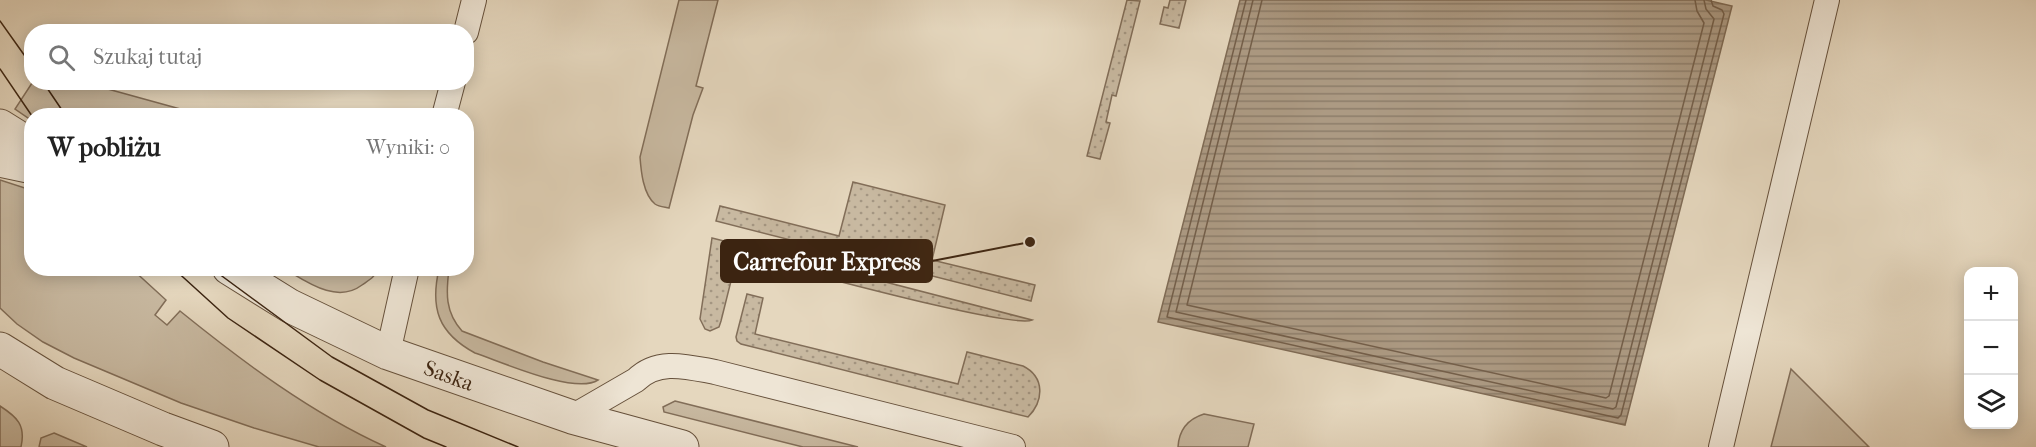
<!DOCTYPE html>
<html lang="pl">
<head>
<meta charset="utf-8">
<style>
  body { margin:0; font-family:"IM FELL French Canon",serif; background:#f2f2f2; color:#222 }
  .controls { position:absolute; right:18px; bottom:18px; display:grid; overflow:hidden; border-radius:12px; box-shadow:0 3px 15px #0003 }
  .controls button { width:54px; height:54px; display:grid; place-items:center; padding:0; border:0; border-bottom:2px solid #e0e0e0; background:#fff; color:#222; font:30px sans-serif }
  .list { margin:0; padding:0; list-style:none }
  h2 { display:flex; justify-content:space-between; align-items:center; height:78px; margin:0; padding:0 24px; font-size:26px }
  h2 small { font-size:20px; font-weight:400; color:#767676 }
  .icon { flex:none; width:33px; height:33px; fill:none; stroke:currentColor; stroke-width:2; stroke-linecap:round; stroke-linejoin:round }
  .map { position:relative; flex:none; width:2036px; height:447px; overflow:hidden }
  .search { position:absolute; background:#fff; box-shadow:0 3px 15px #0003; left:24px; top:24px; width:450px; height:66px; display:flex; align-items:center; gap:15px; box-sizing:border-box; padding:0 21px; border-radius:24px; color:#767676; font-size:22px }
  .panel { position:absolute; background:#fff; box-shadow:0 3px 15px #0003; left:24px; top:108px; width:450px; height:168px; border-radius:24px }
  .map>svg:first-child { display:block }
  .green { fill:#c8b9a1; stroke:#826e59; stroke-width:1.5 }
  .garden { fill:url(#garden-dots); stroke:#826e59; stroke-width:1.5 }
  .water { fill:url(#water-rules); stroke:#7f6b55; stroke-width:1.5 }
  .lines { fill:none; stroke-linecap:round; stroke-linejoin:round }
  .shore { stroke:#745f4a; stroke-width:1.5 }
  .service-casing { stroke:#66513c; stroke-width:26 }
  .minor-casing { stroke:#66513c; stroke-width:35 }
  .service { stroke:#eee5d5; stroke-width:24 }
  .minor { stroke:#eee5d5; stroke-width:33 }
  .tram { stroke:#3c2411; stroke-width:1.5 }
  .labels { text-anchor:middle; stroke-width:4.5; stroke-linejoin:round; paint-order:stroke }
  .street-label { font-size:22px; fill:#3c2411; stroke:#eee5d5 }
  .leader { fill:none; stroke:#3c2411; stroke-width:2 }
  .callout-dot { fill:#3c2411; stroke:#eee5d5; stroke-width:2 }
  .callout { fill:#3c2411; stroke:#3c2411; stroke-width:2 }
  .callout-label { font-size:24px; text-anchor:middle; font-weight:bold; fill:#fff }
</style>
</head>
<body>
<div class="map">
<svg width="2036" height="447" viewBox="0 0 2036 447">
  <defs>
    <pattern id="garden-dots" width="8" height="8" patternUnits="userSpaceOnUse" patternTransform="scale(1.5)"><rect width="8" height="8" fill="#c8b9a1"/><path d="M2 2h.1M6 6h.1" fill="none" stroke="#a49682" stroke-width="1.8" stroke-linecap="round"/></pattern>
    <pattern id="water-rules" width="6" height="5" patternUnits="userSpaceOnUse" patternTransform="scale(1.5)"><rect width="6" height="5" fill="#ac9a83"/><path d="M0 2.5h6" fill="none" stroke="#8d7d6a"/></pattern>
  </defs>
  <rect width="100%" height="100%" fill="#e5d7be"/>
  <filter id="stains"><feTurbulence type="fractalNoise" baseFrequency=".00333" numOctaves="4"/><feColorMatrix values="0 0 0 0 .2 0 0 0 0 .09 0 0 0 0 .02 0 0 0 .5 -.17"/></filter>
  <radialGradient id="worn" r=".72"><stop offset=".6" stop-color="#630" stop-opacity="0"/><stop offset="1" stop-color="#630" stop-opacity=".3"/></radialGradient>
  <path class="green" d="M679,0H718L696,86L703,88L693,115L669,208C665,207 659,207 655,204C643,194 641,171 640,157Z
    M86,83L202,115L32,116L31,120L15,109L32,83Z
    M0,180L31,190L32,268L132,269L166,300L155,315L167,325L180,311C243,362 311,413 386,447H319L254,428L181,403L74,358L43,342L17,324L0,308Z
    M285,269H378C375,277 369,280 362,285C337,304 307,282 285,269Z
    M439,269H449C446,293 445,312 462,331L543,362L598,380C575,395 502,362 475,353C438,333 430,308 439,269Z
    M1791,369L1869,447H1771Z
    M675,401L858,447H803L664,412L663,407Z
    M0,406C17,417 26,425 21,447H0Z
    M1204,414L1254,424L1248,447H1178C1179,429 1188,419 1204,414Z
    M54,433L87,447H39L41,438Z"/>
  <path class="garden" d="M1127,0L1140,1L1116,96L1112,95L1106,122L1110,123L1100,159L1087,156Z
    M1170,0H1186L1179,28L1160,24L1164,7L1168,8Z
    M853,182L945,205L932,260L1035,285L1031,301L716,221L720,206L839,236Z
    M712,238L740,245L721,321L719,327L710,331L705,329L700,319Z
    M758,249L1032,320C1010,329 794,269 756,260Z
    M747,294L763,298L755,334L958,384L967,352L1023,366C1045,377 1044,401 1028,417L741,344L737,341L736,337Z"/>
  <path class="water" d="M1240,0H1706L1732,6L1625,425L1158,322Z"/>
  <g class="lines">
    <path class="shore" d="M1246,0L1167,317L1618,418L1621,415L1724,14L1722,10L1713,6L1711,0
      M1253,0L1176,312L1613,409L1616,407L1714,19L1706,9L1704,0
      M1262,0L1187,305L1606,398L1609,396L1704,23L1697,11L1695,0"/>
    <defs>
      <path id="service" d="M466,32L474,0
        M444,116L453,82
        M388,353L407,268
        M572,417L636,380C658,358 688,367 715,372L1013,447
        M1721,447L1827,0"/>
      <path id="minor" d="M0,126L32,146
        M0,160L32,167
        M229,268L290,306L388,353L572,417L682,447
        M0,349L55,383L163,429L212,447"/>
    </defs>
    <use href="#service" class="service-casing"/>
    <use href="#minor" class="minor-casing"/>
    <use href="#service" class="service"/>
    <use href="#minor" class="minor"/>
    <path class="tram" d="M0,21L32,66
      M0,69L32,116
      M43,82L66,116
      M173,268L228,318L320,380L424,438L446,447
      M211,268L332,357L428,410L518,447"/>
  </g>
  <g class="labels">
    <g class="street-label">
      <text transform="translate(449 375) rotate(20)" y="8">Saska</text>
    </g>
  </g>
  <path class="leader" d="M1030 242L932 261"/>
  <circle class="callout-dot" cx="1030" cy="242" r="6"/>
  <rect class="callout" x="721" y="240" width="211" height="42" rx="6"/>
  <g class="callout-label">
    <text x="827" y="270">Carrefour Express</text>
  </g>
  <rect width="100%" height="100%" filter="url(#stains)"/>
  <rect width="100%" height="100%" fill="url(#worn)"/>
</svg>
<div class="controls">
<button>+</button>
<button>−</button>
<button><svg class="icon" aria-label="layers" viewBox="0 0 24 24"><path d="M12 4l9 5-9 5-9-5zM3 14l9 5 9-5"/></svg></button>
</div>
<div class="search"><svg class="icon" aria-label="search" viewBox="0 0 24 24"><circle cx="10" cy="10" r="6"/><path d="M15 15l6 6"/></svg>Szukaj tutaj</div>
<section class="panel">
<h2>W pobliżu<small>Wyniki: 0</small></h2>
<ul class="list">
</ul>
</section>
</div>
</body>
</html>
